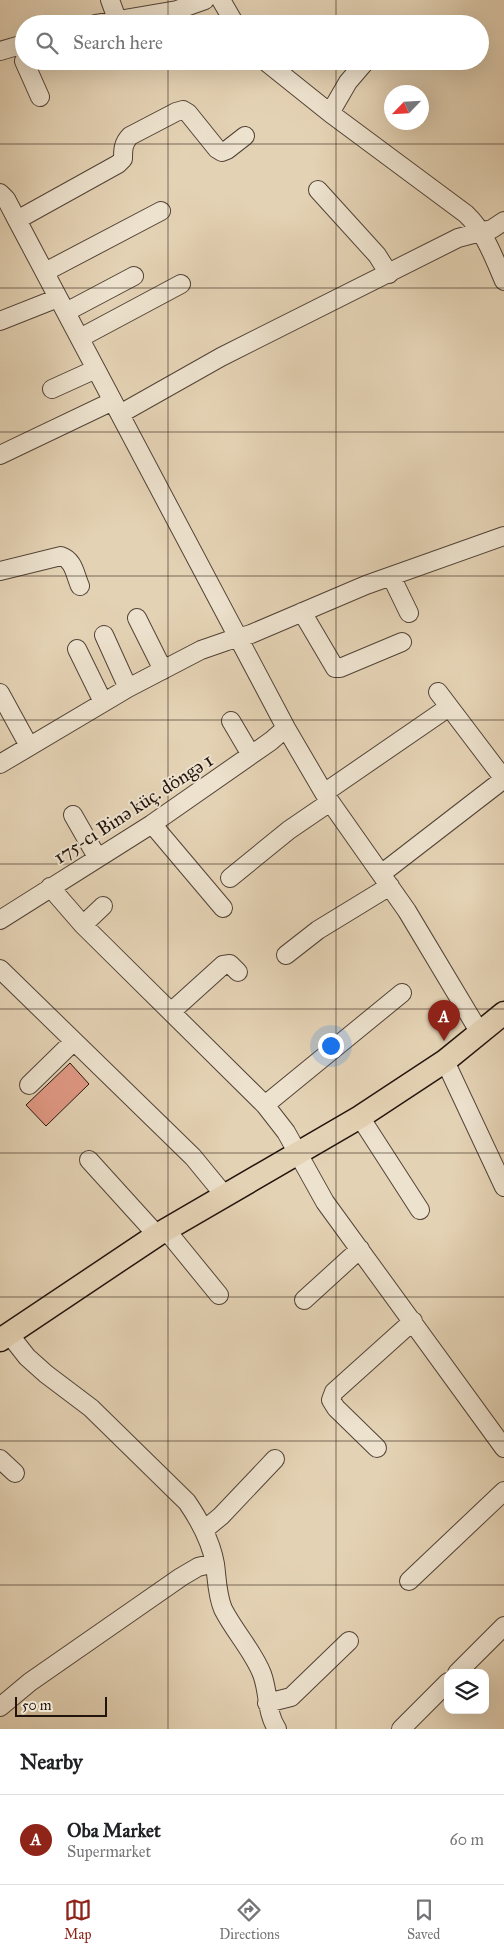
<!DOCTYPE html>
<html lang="en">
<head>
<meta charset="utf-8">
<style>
  body { margin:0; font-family:"IM FELL Great Primer",serif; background:#f6f6f6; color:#202124 }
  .controls { position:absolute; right:15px; bottom:15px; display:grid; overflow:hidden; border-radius:10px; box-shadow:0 5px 20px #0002 }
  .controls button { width:45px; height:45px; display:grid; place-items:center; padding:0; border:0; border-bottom:1px solid #e0e0e0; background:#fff; color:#202124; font:25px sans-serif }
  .compass { position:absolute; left:384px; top:85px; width:45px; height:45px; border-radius:50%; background:#fff; box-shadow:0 5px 20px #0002; rotate:245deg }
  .scale { position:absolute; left:15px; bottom:12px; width:92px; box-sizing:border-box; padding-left:5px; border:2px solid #22130d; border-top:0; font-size:14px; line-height:18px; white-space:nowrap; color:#22130d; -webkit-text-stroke:4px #ede2ce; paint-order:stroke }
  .you { position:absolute; left:330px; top:1045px; width:18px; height:18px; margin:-12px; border:4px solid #fff; border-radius:50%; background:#1a73e8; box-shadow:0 0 0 8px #1a73e833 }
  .badge { display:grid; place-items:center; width:32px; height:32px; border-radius:50%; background:#8f2418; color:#fff; font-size:16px; font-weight:700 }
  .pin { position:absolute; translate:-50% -41px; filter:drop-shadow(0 1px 2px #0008) }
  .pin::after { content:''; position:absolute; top:26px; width:18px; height:15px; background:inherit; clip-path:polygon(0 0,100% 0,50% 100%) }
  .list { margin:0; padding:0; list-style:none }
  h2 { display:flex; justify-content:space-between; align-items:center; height:65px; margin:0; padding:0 20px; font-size:21px }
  h2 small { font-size:16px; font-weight:400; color:#757577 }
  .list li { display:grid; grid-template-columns:32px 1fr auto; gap:15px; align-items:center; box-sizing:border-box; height:90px; padding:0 20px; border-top:1px solid #e0e0e0 }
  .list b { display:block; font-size:19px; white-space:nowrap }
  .list p { margin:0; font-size:16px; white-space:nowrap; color:#757577 }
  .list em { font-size:16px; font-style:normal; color:#757577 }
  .icon { flex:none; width:28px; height:28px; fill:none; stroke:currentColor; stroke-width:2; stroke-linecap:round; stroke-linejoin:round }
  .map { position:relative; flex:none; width:504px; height:1729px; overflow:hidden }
  .search { position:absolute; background:#fff; box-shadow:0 5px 20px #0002; left:15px; right:15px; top:15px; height:55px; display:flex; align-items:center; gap:12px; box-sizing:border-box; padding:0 18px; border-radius:28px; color:#757577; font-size:19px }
  .sheet { height:155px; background:#fff }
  nav { display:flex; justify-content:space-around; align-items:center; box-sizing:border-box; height:70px; border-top:1px solid #e0e0e0; background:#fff; font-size:14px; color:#757577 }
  nav a { display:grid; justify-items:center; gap:2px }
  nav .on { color:#8f2418 }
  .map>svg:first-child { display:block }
  .building { fill:#e19884; stroke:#22130d }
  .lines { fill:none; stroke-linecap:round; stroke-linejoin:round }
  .minor-casing { stroke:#524337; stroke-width:20 }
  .major-casing { stroke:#22130d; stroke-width:25 }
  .minor { stroke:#ede2ce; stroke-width:18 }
  .major { stroke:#e4d2b4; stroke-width:22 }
  .grid { fill:none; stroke:#22130d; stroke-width:1; stroke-opacity:0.55 }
  .labels { text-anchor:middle; stroke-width:4; stroke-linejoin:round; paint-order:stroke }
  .street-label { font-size:19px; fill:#22130d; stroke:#ede2ce }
</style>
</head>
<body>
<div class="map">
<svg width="504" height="1729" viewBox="0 0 504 1729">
  <rect width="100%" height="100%" fill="#e4d2b4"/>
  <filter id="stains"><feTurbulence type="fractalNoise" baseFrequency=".004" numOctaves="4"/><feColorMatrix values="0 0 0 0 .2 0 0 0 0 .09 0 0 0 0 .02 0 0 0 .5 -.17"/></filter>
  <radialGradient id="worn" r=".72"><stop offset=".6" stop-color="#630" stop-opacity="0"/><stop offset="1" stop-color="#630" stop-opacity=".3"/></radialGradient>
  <path class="building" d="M70,1063L89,1084L46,1126L26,1105Z"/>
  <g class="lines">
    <defs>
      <path id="minor" d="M110,0L117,19
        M221,0L235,24
        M95,24L177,10L205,0
        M0,51L24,44
        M24,61L40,97
        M265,61L330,113L466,214C485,232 494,258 504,281
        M330,113L348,82L366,61
        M318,190L377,255L389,274
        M0,193L6,199L17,220L286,728L324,793L407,911L480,1033
        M17,220L118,164L123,159C123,150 123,143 130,136L176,112L183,110L188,113L217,149L222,152L227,150L245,136
        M45,272L161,211
        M66,312L134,276
        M0,321L58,298
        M80,338L181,284
        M52,389L96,369
        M120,414L221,357L458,238L492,229L504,221
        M0,455L113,401
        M0,571L61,556C74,560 75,575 80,586
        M391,576L409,613
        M302,612L335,668H340L402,642
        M137,618L163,670
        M104,635L128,688
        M77,649L103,702
        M438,692L504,779
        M0,693L29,746
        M231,721L251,755
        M0,764L128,688L201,650L227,641L251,634L366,585L504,536
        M324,793L449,707
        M73,815L97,857
        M152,824L223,908
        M381,874L504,779
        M230,878L289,830L330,802
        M50,887L83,925L265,1105L286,1132L325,1202L504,1448
        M0,920L152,824L271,741L286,728
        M83,925L103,906
        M286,955L318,930L390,886
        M0,969L193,1157L225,1196
        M171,1012L223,965L230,964L238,972
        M445,1061L504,1187
        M29,1085L74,1041
        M265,1105L402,993
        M360,1117L420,1210
        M89,1160L157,1235
        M166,1230L219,1295
        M304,1300L360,1249
        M9,1334L27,1357L46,1374L91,1408L187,1502C200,1521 211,1541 215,1564C217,1579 217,1595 223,1609C234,1631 253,1651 262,1674C269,1693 266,1712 277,1729
        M377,1448L336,1408L331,1400L334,1392L413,1321
        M0,1459L15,1473
        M204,1530L221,1516L275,1459
        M409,1581L504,1491
        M457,1673L504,1626
        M267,1703L291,1697L349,1641
        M0,1707L30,1682L181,1577L198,1567L214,1563
        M401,1729L448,1682"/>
      <path id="major" d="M0,1340L157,1235L360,1117L445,1061L504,1013"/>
    </defs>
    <use href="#minor" class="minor-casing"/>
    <use href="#major" class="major-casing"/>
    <use href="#minor" class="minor"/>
    <use href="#major" class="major"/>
  </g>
  <path class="grid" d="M168,0V24M336,0V24M168,61V1729M336,61V1729M0,144H504M0,288H504M0,432H504M0,576H504M0,720H504M0,864H504M0,1009H504M0,1153H504M0,1297H504M0,1441H504M0,1585H504"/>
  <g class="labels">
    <g class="street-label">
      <text transform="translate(133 808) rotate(-33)" y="7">175-cı Binə küç. döngə 1</text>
    </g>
  </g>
  <rect width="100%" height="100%" filter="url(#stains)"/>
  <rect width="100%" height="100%" fill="url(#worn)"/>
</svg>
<div class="controls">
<button><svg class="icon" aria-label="layers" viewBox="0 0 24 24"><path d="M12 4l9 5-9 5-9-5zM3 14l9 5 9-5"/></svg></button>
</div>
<svg class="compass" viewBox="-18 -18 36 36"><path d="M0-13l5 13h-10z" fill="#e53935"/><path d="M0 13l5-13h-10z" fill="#757577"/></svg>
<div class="scale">50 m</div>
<div class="you"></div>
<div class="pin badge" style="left:444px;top:1041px">A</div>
<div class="search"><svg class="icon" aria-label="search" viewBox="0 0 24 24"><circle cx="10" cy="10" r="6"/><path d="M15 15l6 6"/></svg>Search here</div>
</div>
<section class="sheet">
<h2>Nearby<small></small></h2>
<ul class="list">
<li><span class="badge">A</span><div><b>Oba Market</b><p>Supermarket</p></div><em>60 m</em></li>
</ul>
</section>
<nav>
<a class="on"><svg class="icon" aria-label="map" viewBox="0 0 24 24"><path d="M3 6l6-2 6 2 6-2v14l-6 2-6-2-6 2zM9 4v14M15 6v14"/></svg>Map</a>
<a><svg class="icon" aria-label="directions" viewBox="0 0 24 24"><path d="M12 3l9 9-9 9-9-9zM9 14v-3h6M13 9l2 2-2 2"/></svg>Directions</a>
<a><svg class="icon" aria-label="saved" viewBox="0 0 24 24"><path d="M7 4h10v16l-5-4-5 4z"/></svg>Saved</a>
</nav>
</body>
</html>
